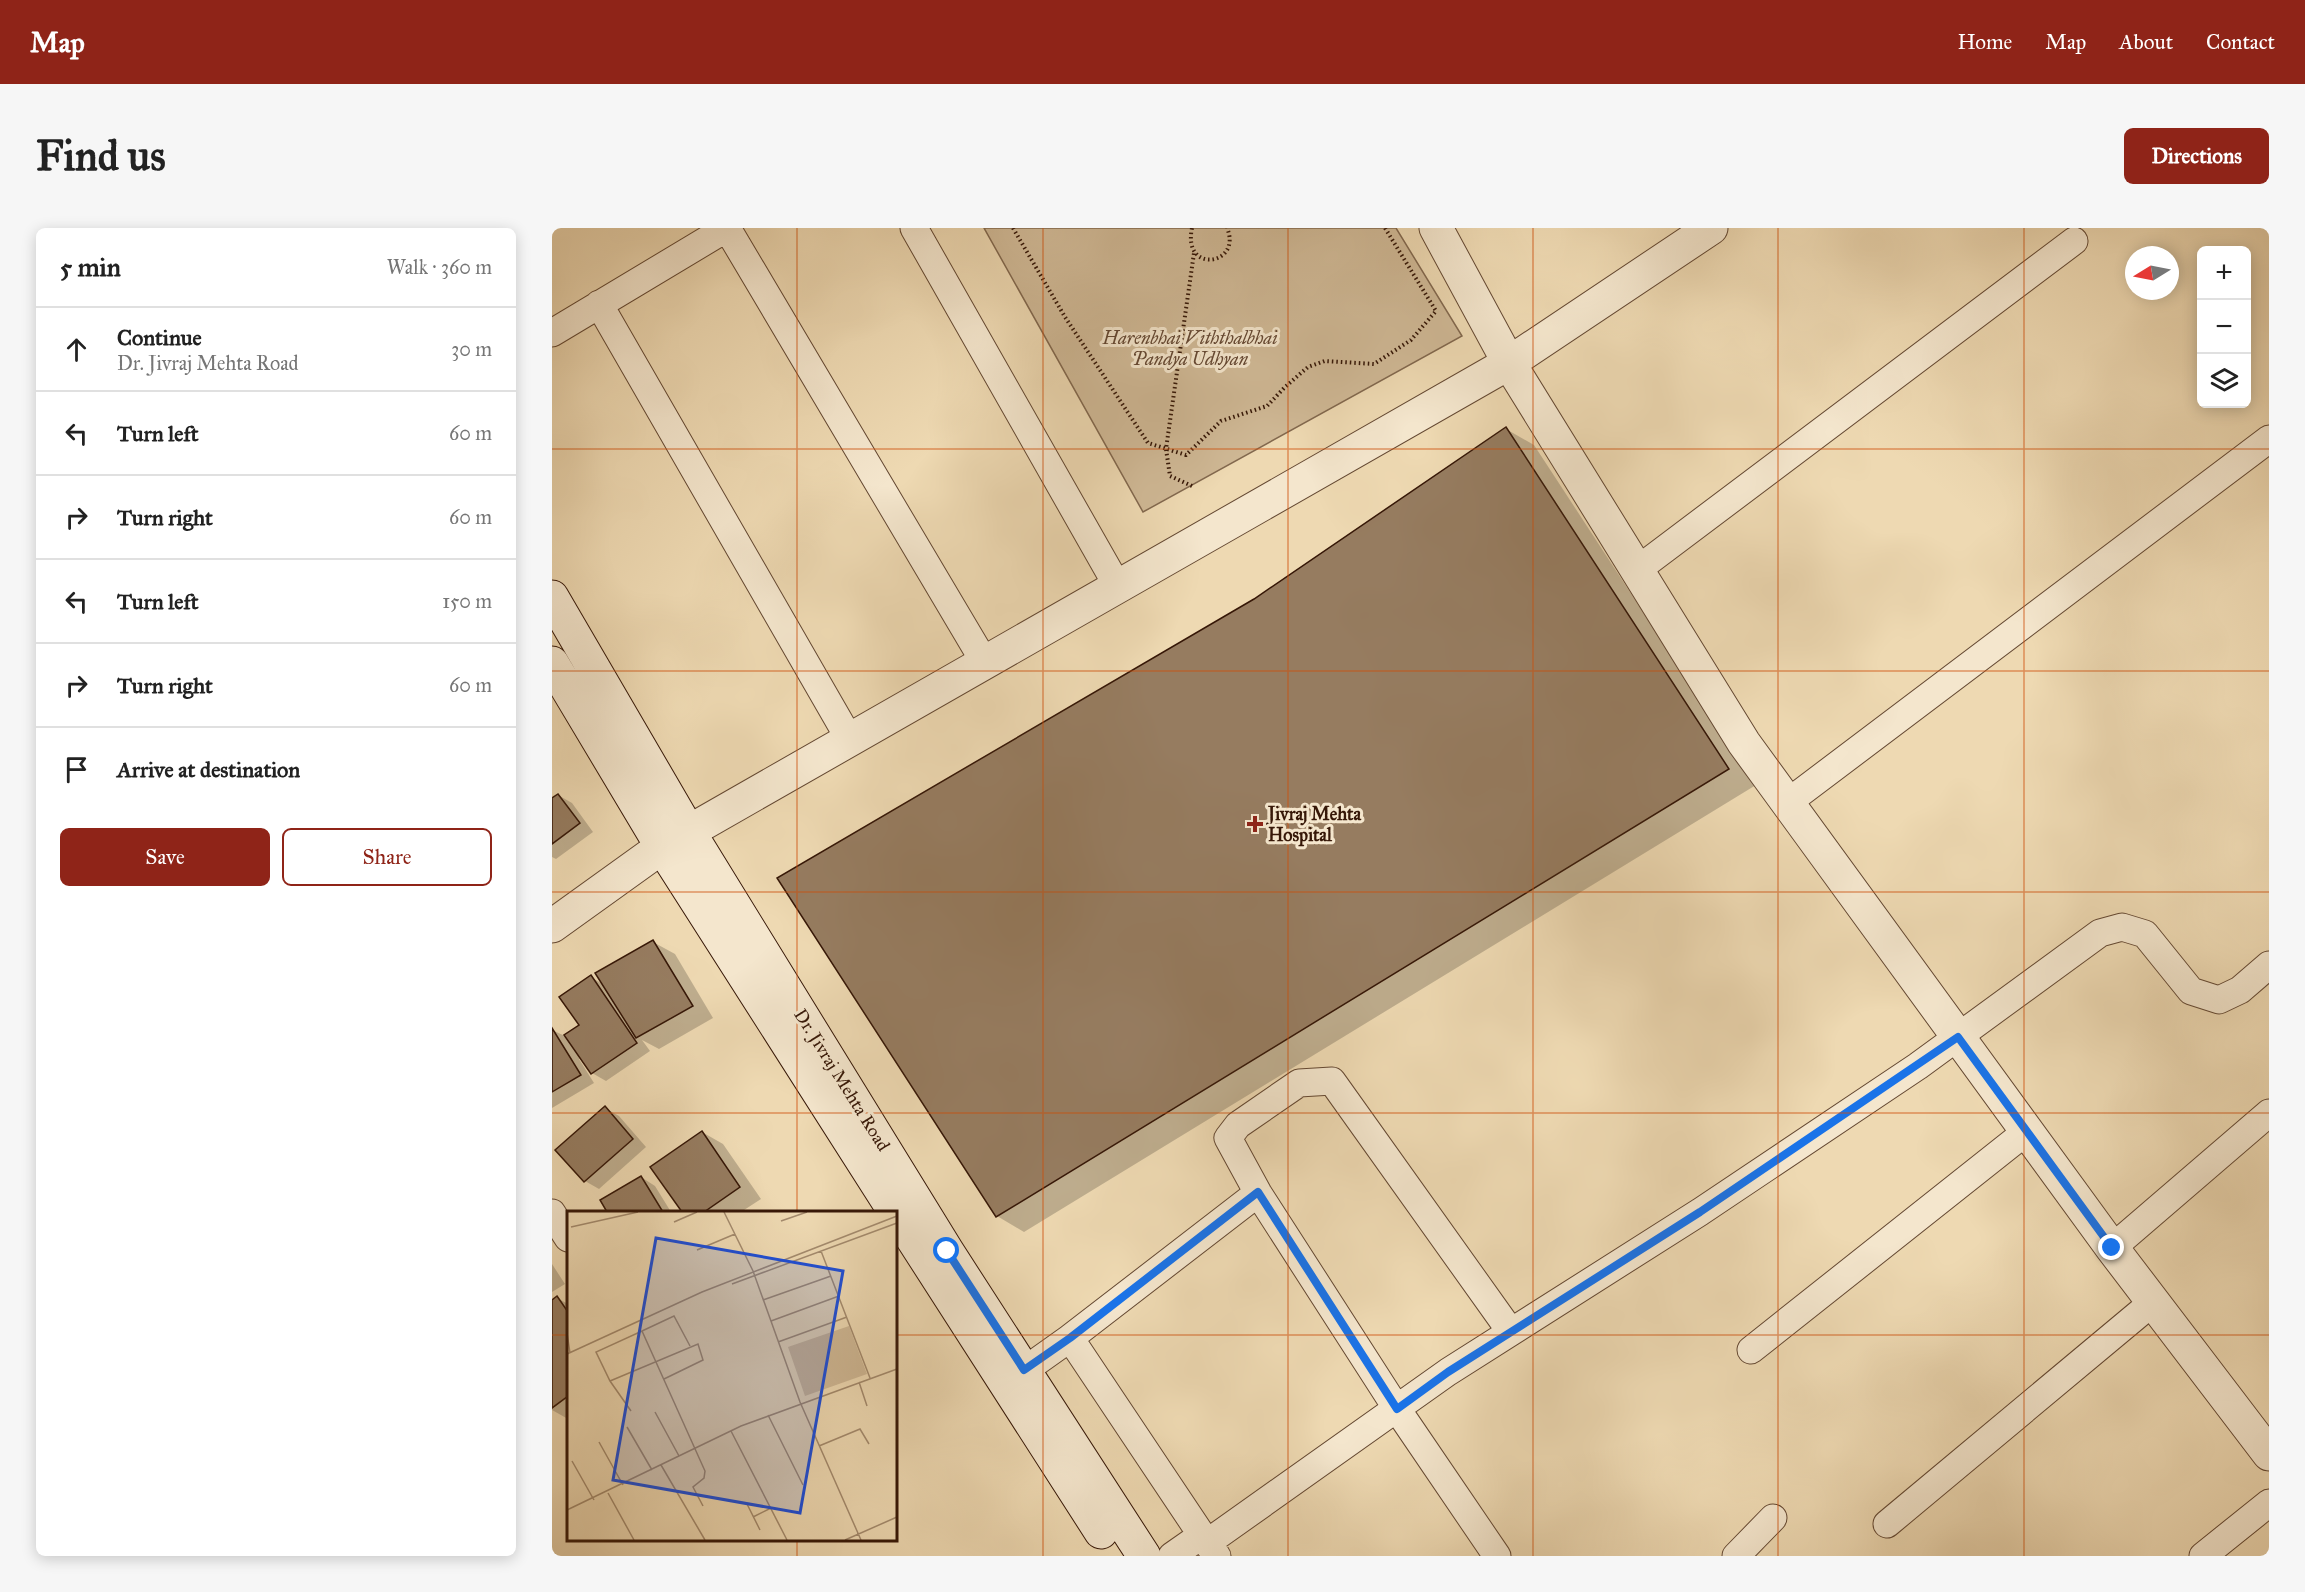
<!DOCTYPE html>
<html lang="en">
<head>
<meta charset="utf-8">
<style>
  body { margin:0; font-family:"IM FELL Great Primer",serif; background:#f6f6f6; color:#222 }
  .controls { position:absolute; right:18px; top:18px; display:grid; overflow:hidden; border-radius:9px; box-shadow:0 3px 15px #0003 }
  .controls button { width:54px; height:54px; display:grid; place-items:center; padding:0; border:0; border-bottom:2px solid #e0e0e0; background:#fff; color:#222; font:30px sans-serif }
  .compass { position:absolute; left:1573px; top:18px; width:54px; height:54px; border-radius:50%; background:#fff; box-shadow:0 3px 15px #0003; rotate:260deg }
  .stop { position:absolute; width:18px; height:18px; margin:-14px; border:4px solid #1a73e8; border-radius:50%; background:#fff }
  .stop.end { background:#1a73e8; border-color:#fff; box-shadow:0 2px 6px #0008 }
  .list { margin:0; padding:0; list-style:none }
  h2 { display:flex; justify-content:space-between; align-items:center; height:78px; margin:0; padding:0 24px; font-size:26px }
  h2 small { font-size:20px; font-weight:400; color:#767676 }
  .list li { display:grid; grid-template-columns:39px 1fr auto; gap:18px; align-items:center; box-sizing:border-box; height:84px; padding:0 24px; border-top:2px solid #e0e0e0 }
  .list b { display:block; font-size:22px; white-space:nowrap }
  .list p { margin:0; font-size:20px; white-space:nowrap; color:#767676 }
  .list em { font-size:20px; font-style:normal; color:#767676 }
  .actions { display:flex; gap:12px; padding:18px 24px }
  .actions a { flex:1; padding:14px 0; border:2px solid #8f2418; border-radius:9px; text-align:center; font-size:21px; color:#8f2418 }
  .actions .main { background:#8f2418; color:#fff }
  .icon { flex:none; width:33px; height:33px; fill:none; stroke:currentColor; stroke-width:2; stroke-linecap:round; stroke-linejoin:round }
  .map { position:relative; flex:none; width:1717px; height:1328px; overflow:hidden; border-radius:9px }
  header { display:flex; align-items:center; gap:36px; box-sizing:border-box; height:84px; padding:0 30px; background:#8f2418; color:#fff }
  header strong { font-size:28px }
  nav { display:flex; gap:33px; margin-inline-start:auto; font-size:21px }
  .intro { display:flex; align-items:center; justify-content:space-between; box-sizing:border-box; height:144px; padding:0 36px }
  h1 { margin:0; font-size:42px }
  .button { padding:15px 27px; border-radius:9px; background:#8f2418; color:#fff; font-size:21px; font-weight:700 }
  main { display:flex; gap:36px; padding:0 36px }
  aside { flex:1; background:#fff; border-radius:9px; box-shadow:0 3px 15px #0003 }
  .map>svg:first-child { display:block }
  .green { fill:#cfb895; stroke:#82684e; stroke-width:1.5 }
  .shadow { fill:#0003 }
  .building { fill:#967c60; stroke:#361707; stroke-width:1.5 }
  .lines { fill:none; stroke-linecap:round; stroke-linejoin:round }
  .minor-casing { stroke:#644832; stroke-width:29 }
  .tertiary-casing { stroke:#644832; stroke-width:35 }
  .secondary-casing { stroke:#361707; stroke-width:35 }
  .path { stroke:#361707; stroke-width:4; stroke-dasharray:1.5 3; stroke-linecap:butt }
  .minor { stroke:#f4e6cd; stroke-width:27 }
  .tertiary { stroke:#f4e6cd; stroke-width:33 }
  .secondary { stroke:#f4e6cd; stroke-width:33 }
  .route { stroke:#1a73e8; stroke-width:8 }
  .grid { fill:none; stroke:#cd4f0b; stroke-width:1.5; stroke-opacity:0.55 }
  .poi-dot { fill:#8f2418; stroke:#f4e6cd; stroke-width:2 }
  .labels { text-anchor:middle; stroke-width:6; stroke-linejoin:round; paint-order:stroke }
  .park-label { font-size:18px; font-style:italic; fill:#644732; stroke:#f4e6cd }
  .poi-label { font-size:18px; font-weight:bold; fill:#361707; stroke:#f4e6cd; text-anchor:start }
  .street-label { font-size:18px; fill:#361707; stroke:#f4e6cd }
  .inset-road { fill:none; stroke:#a48b6e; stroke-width:1.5 }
  .view { fill:#1d4ed8; fill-opacity:0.15; stroke:#1d4ed8; stroke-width:3 }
  .inset-edge { fill:none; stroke:#361707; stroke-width:3 }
</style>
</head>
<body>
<header>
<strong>Map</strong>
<nav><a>Home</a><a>Map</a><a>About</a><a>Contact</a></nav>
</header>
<div class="intro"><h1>Find us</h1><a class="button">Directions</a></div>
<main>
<aside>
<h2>5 min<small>Walk · 360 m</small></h2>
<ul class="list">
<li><svg class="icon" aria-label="ahead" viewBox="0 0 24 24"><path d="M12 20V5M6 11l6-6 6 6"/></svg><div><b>Continue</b><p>Dr. Jivraj Mehta Road</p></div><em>30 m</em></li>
<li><svg class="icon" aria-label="left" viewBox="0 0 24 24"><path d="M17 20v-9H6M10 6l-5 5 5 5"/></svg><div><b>Turn left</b></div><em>60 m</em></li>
<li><svg class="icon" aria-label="right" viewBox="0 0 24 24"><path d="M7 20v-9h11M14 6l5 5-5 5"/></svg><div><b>Turn right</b></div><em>60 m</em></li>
<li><svg class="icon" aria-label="left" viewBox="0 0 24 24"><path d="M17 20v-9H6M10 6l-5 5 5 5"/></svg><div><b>Turn left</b></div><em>150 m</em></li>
<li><svg class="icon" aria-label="right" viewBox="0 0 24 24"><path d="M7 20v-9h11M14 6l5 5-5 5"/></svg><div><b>Turn right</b></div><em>60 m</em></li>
<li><svg class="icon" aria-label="arrive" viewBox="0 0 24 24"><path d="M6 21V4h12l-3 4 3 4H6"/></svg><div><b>Arrive at destination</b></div></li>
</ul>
<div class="actions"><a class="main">Save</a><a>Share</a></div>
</aside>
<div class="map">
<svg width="1717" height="1328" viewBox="0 0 1717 1328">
  <rect width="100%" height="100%" fill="#eed9b2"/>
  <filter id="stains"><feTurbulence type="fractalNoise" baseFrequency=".00333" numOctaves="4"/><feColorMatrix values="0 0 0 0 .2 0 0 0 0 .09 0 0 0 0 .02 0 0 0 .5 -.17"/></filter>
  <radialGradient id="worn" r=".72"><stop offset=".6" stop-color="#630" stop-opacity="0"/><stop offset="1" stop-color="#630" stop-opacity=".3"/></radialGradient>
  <path class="green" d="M432,0H844L910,108L591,284Z"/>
  <path class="shadow" d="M954,201L982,217L1204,557L472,1004L445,988L702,372Z
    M6,567L20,575L41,604L4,631L0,629V572Z
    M101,714L123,726L161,790L107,821L90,812L98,823L54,853L40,845L29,830L27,831L42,855L0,880V802L13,808L29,798L39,749L52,757Z
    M53,880L67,888L94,919L47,961L33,953Z
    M150,904L171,916L209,971L189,984H132L100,939Z
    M89,949L103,958L119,984H57L50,973Z
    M0,1036L13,1056L0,1064Z
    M5,1070L16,1076V1191L0,1182V1074Z"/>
  <path class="building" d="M954,199L1177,541L444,989L225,650L702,371Z
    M6,566L28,595L0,616V570Z
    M101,712L141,778L84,810L43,745Z
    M39,747L85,815L39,846L12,807L27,797L7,769Z
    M0,800L29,847L0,864Z
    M53,878L81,911L32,954L3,922Z
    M150,903L188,959L152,984H130L98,939Z
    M89,948L111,984H55L48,972Z
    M5,1068L16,1084V1168L0,1180V1072Z"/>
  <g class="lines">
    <defs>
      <path id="minor" d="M175,0L433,435
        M362,0L566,359
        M47,76L298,512
        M0,105L175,0
        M1085,342L1522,13
        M1235,575L1717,211
        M0,985L16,1010
        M1560,1020L1717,885
        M1199,1122L1475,903
        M473,1142L518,1110
        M1335,1296L1601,1074
        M655,1315L518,1110L706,965
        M620,1328L650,1307
        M665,1328L655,1315L896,1144L1148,984L1366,838L1548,705L1570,699L1593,706L1639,763L1667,772L1688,762L1717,737
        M945,1328L845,1181L706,965L676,910L686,897L747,855L780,853L959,1104
        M1184,1328L1221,1290
        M1651,1328L1717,1275"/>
      <path id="tertiary" d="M884,0L957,135L1192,515L1560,1020L1717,1226
        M0,698L110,619L957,135L1159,0"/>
      <path id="secondary" d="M0,369L137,604L395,1023L592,1328
        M0,435L110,619L343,984
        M344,985L549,1304"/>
    </defs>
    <use href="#minor" class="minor-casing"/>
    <use href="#tertiary" class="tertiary-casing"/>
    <use href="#secondary" class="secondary-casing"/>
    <path class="path" d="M461,0L513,89L596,215L634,227L669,193L715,178L733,159L756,139L773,133L822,136L859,112L884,83L833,0
      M640,0C630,47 691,37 675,0
      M640,258L618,248L614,221L642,25"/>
    <use href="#minor" class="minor"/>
    <use href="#tertiary" class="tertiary"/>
    <use href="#secondary" class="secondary"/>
  </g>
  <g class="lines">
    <path class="route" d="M395,1023L472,1142L518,1110L706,964L845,1181L896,1144L1148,984L1406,809L1560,1020"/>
  </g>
  <path class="grid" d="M245,0V984M491,0V1328M736,0V1328M981,0V1328M1226,0V1328M1472,0V1328M0,221H1717M0,443H1717M0,664H1717M0,885H1717M0,1107H16M344,1107H1717M245,1312V1328"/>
  <path class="poi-dot" d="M700 587h6v6h6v6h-6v6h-6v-6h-6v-6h6z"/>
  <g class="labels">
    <g class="park-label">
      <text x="638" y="116">Harenbhai Viththalbhai<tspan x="638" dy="21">Pandya Udhyan</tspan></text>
    </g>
    <g class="poi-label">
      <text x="716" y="592">Jivraj Mehta<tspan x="716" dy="21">Hospital</tspan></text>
    </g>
    <g class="street-label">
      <text transform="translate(290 852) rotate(58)" y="6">Dr. Jivraj Mehta Road</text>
    </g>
  </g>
  <g transform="translate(15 983)">
    <rect width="330" height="330" fill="#eed9b2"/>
    <path d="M282,115L300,163L238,185L221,136Z" fill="#cfb895"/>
    <path class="inset-road" d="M157,1L186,60L233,191L294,329M214,10L240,1M107,11L130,1M4,16L71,1M130,39L168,23M254,40L303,167M165,73L330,12M196,89L264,65M204,110L272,85M75,120L107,105L123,135M0,122L3,142M211,131L280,106M0,143L135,81L330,5M43,170L131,133L136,149L97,168M292,171L300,195M64,200L43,170L29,141L75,120L138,260L137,267L126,276L136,295M88,201L112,245M201,204L236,274M60,216L85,259M164,220L220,329M32,231L56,274M252,235L293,218L302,233M5,250L27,289M94,254L138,329M41,282L67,329M180,293L193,319M0,299L174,215L330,158M186,306L204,297M278,329L330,306"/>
    <path class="view" d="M89,27L276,60L233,302L46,269Z"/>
    <rect width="330" height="330" class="inset-edge"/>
  </g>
  <rect width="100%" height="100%" filter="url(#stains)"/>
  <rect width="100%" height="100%" fill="url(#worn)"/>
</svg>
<div class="controls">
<button>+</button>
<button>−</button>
<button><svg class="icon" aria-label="layers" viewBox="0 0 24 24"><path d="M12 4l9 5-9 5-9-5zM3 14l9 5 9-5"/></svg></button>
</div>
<svg class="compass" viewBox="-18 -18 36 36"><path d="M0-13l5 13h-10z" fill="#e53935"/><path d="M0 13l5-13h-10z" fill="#767676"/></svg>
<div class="stop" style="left:395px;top:1023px"></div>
<div class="stop end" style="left:1560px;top:1020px"></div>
</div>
</main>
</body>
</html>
